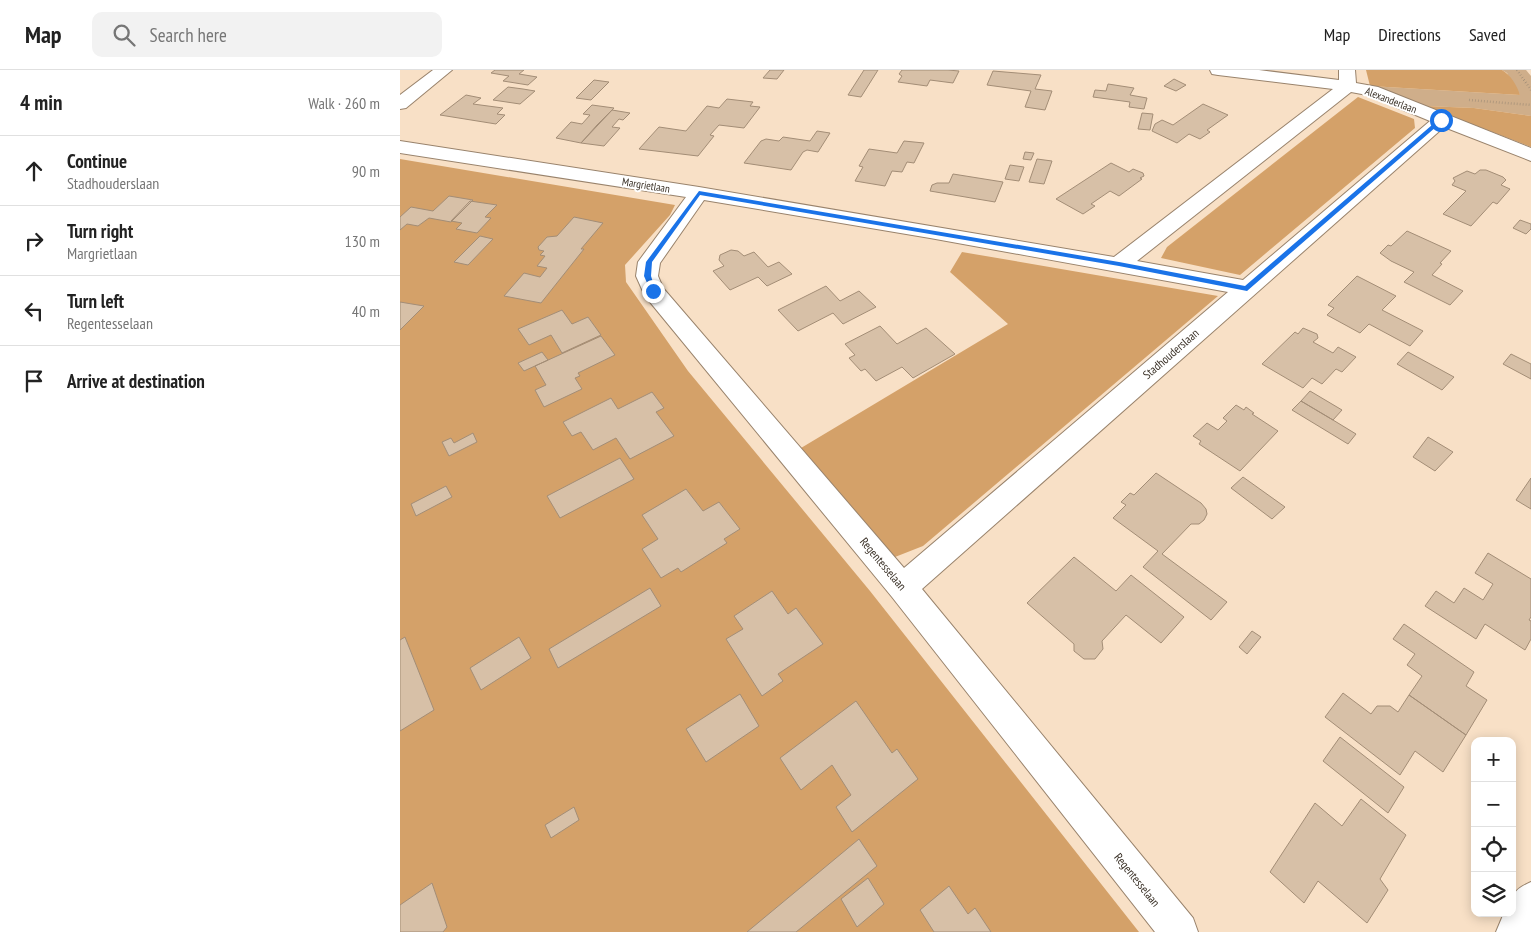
<!DOCTYPE html>
<html lang="en">
<head>
<meta charset="utf-8">
<style>
  body { margin:0; font-family:"PT Sans Narrow",sans-serif; background:#f2f2f2; color:#222 }
  .controls { position:absolute; right:15px; bottom:15px; display:grid; overflow:hidden; border-radius:10px; box-shadow:0 2px 12px #0003 }
  .controls button { width:45px; height:45px; display:grid; place-items:center; padding:0; border:0; border-bottom:1px solid #e0e0e0; background:#fff; color:#222; font:25px sans-serif }
  .stop { position:absolute; width:15px; height:15px; margin:-11px; border:4px solid #1a73e8; border-radius:50%; background:#fff }
  .stop.end { background:#1a73e8; border-color:#fff; box-shadow:0 1px 5px #0008 }
  .list { margin:0; padding:0; list-style:none }
  h2 { display:flex; justify-content:space-between; align-items:center; height:65px; margin:0; padding:0 20px; font-size:21px }
  h2 small { font-size:16px; font-weight:400; color:#767676 }
  .list li { display:grid; grid-template-columns:32px 1fr auto; gap:15px; align-items:center; box-sizing:border-box; height:70px; padding:0 20px; border-top:1px solid #e0e0e0 }
  .list b { display:block; font-size:19px; white-space:nowrap }
  .list p { margin:0; font-size:16px; white-space:nowrap; color:#767676 }
  .list em { font-size:16px; font-style:normal; color:#767676 }
  .icon { flex:none; width:28px; height:28px; fill:none; stroke:currentColor; stroke-width:2; stroke-linecap:round; stroke-linejoin:round }
  .map { position:relative; flex:none; width:1131px; height:862px; overflow:hidden }
  header { display:flex; align-items:center; gap:30px; box-sizing:border-box; height:70px; padding:0 25px; background:#fff; border-bottom:1px solid #e0e0e0 }
  header strong { font-size:24px }
  nav { display:flex; gap:28px; margin-inline-start:auto; font-size:18px }
  .search { width:350px; height:45px; background:#f2f2f2; display:flex; align-items:center; gap:12px; box-sizing:border-box; padding:0 18px; border-radius:10px; color:#767676; font-size:19px }
  main { display:flex }
  aside { flex:1; background:#fff }
  .map>svg:first-child { display:block }
  .green { fill:#cfae8a }
  .forest { fill:#d4a169 }
  .building { fill:#d7c0a7; stroke:#a38d76 }
  .lines { fill:none; stroke-linecap:round; stroke-linejoin:round }
  .minor-casing { stroke:#99836c; stroke-width:2 }
  .path { stroke:#938472; stroke-width:2.5; stroke-dasharray:0.5 2.5; stroke-linecap:butt }
  .minor { fill:#fff; fill-rule:evenodd }
  .route { fill:#1a73e8 }
  .labels { text-anchor:middle; stroke-width:4; stroke-linejoin:round; paint-order:stroke }
  .far-street-label { font-size:11px; fill:#3c3329; stroke:#fff }
  .street-label { font-size:12px; fill:#3c3329; stroke:#fff }
</style>
</head>
<body>
<header>
<strong>Map</strong>
<div class="search"><svg class="icon" aria-label="search" viewBox="0 0 24 24"><circle cx="10" cy="10" r="6"/><path d="M15 15l6 6"/></svg>Search here</div>
<nav><a>Map</a><a>Directions</a><a>Saved</a></nav>
</header>
<main>
<aside>
<h2>4 min<small>Walk · 260 m</small></h2>
<ul class="list">
<li><svg class="icon" aria-label="ahead" viewBox="0 0 24 24"><path d="M12 20V5M6 11l6-6 6 6"/></svg><div><b>Continue</b><p>Stadhouderslaan</p></div><em>90 m</em></li>
<li><svg class="icon" aria-label="right" viewBox="0 0 24 24"><path d="M7 20v-9h11M14 6l5 5-5 5"/></svg><div><b>Turn right</b><p>Margrietlaan</p></div><em>130 m</em></li>
<li><svg class="icon" aria-label="left" viewBox="0 0 24 24"><path d="M17 20v-9H6M10 6l-5 5 5 5"/></svg><div><b>Turn left</b><p>Regentesselaan</p></div><em>40 m</em></li>
<li><svg class="icon" aria-label="arrive" viewBox="0 0 24 24"><path d="M6 21V4h12l-3 4 3 4H6"/></svg><div><b>Arrive at destination</b></div></li>
</ul>
</aside>
<div class="map">
<svg width="1131" height="862" viewBox="0 0 1131 862">
  <rect width="100%" height="100%" fill="#f8e0c6"/>
  <path class="green" d="M1102,0H1126L1131,6V46L1074,38L1025,36L970,16L1120,25L1107,3Z"/>
  <path class="forest" d="M966,0H1102C1111,5 1117,16 1120,25L970,16Z
    M958,27L1014,49L1015,58L840,205L761,188L767,177Z
    M1025,36L1074,38L1131,46V77Z
    M0,89L275,135L270,145L225,195L226,212L288,301L470,521L739,862H0Z
    M562,182L818,226L523,476L495,487L401,378L608,254L550,202Z"/>
  <path class="building" d="M95,0H124L119,4L137,7L128,15L103,11L109,6L91,3Z
    M370,0H384L377,9L363,8Z
    M464,0H478L461,27L448,25Z
    M502,0H548L559,1L553,13L530,10L527,16L498,12L502,6L499,4Z
    M593,1L641,5L635,19L652,21L645,40L625,37L631,21L587,15Z
    M774,9L786,15L776,21L764,16Z
    M194,10L209,12L191,30L176,28Z
    M708,14L734,18L730,25L747,28L744,39L729,37L730,32L693,27L695,20L706,21Z
    M108,17L123,19L135,21L120,34L93,30Z
    M66,25L81,28L73,34L103,38L97,44L105,45L96,54L40,45Z
    M327,29L353,32L350,36L360,37L344,58L319,55L310,65L314,66L298,86L239,79L259,57L286,61L307,36L319,38Z
    M803,34L828,45L807,60L810,62L800,69L789,64L777,73L752,61L755,54L762,50L773,55Z
    M192,35L214,38L181,73L156,68L171,52L182,54L190,45L183,44Z
    M214,38L212,40L230,43L223,50L219,49L212,57L220,58L204,76L181,73L197,55Z
    M742,43L753,44L750,60L738,59Z
    M417,61L430,63L418,82L407,80L403,82L391,100L344,93L361,71L366,69L379,71L383,67L410,71Z
    M504,71L524,73L514,93L507,92L502,102L492,101L485,116L455,111L463,97L459,96L469,79L497,83Z
    M625,82L634,83L631,90L623,89Z
    M637,89L652,91L644,114L629,112Z
    M711,93L729,102L733,99L743,103L744,106L740,108L742,109L719,126L710,121L691,134L695,136L683,144L656,129Z
    M610,95L624,97L619,111L605,109Z
    M1080,100H1086L1103,107L1106,110L1101,115L1110,119L1097,134L1093,132L1071,156L1043,144L1066,121L1052,115L1055,111L1053,108L1067,101L1075,104Z
    M553,104L603,112L595,132L530,121L532,115L537,113H549Z
    M49,126L73,130L51,152L29,148L18,156L7,154L0,160V147L11,137L33,141Z
    M70,131L97,135L85,147L91,148L77,163L56,159L62,153L51,151Z
    M174,147L203,153L181,179H184L141,233L104,226L124,203L140,207L147,198L137,196L145,186L140,185L144,181L139,180L138,177L147,167L157,166Z
    M1120,150L1131,154V159L1126,164L1113,158Z
    M1007,161L1051,181L1040,193L1042,194L1032,205L1063,221L1050,235L1004,212L1014,202L991,191L980,183L988,175L991,176Z
    M80,166L93,169L68,195L54,192Z
    M331,180L338,181L344,186L354,182L368,197L379,192L392,204L367,216L358,207L330,220L313,201L324,196L319,190L320,185Z
    M957,206L996,226L982,240L1023,261L1010,276L969,254L960,263L927,245L934,238L928,235Z
    M426,216L440,231L459,221L476,237L443,254L433,243L398,261L378,240Z
    M0,232L24,236L0,260Z
    M162,240L172,254L188,247L201,265L162,283L151,265L129,275L118,259Z
    M480,256L497,274L526,258L555,284L513,308L502,297L476,311L465,299L461,301L449,288L455,285L445,274Z
    M903,258L917,264L918,268L913,272L933,283L938,277L956,287L942,302L936,299L922,314L912,308L903,318L862,294L895,262L898,264Z
    M201,266L215,285L178,303L180,306L175,308L182,319L144,337L135,320L146,315L135,296Z
    M142,282L148,290L124,301L118,293Z
    M1008,282L1054,307L1042,320L997,294Z
    M1111,284L1131,294V309L1103,294Z
    M910,321L942,340L933,350L901,331Z
    M252,322L264,338L256,342L274,366L230,389L216,368L193,380L181,362L172,366L163,352L211,328L218,339Z
    M901,331L933,350L956,364L948,374L892,340Z
    M836,335L844,340L846,337L854,343L852,344L878,361L840,401L799,374L801,371L793,366L807,353L818,360L827,351L823,348Z
    M73,363L77,372L49,386L42,372L51,368L54,373Z
    M1028,367L1053,382L1035,401L1013,387Z
    M220,388L234,409L160,448L147,426Z
    M756,403L801,433L806,439L807,444L804,450L799,454H791L762,484L827,532L811,550L743,497L758,481L713,448L726,435L721,432L730,423L734,425Z
    M843,407L885,437L872,449L831,418Z
    M1131,408V439L1116,430Z
    M46,416L52,427L16,446L11,434Z
    M286,419L303,441L319,432L340,459L324,469L327,473L281,502L278,498L261,508L242,479L258,469L242,445Z
    M1088,483L1131,509V547L1129,550L1131,551V569L1125,580L1085,554L1076,569L1025,536L1036,521L1054,533L1064,518L1083,530L1093,514L1075,503Z
    M674,487L716,521L731,505L784,547L761,573L726,545L702,571L703,579L695,589H684L674,581V574L627,533Z
    M250,518L261,536L158,598L149,579Z
    M372,521L388,544L396,538L423,574L378,604L383,611L362,626L326,569L343,559L334,546Z
    M1004,554L1074,602L1066,616L1087,630L1066,665L1009,625L1022,606L1007,595L1015,584L993,569Z
    M852,561L861,567L847,584L839,577Z
    M5,567L34,640L0,661V570Z
    M119,567L131,588L81,620L70,598Z
    M943,623L971,644L977,636H990L998,642L1009,625L1066,665L1043,702L1015,681L1000,705L925,647Z
    M340,624L359,656L306,692L286,659Z
    M456,631L492,683L497,679L518,709L452,762L436,737L451,725L432,695L401,720L380,688Z
    M940,667L1004,717L988,743L923,691Z
    M961,729L1006,765L980,809L988,820L967,853L918,811L904,833L870,802L915,733L942,756Z
    M174,737L179,750L151,768L145,755Z
    M459,769L477,796L396,862H347Z
    M468,808L484,834L457,857L441,829Z
    M32,813L47,857L43,862H0V835Z
    M549,816L568,844L575,838L591,862H534L520,840Z"/>
  <g class="lines">
    <defs>
      <path id="minor" d="M33,0H52L6,38L0,39V25Z
        M810,0H859L939,10V0H955L956,13L978,17L1131,78V91L1044,57L522,519L793,848L798,862H755L492,527L245,226L236,206L238,192L286,127L0,83V71L299,117L714,187L933,19L818,5L812,4ZM951,22L967,25L1030,51L843,210L737,191ZM304,130L530,168L828,222L504,498L263,218L258,206L260,193Z
        M1131,812V862H1096L1104,843H1112C1112,824 1113,820 1131,812Z"/>
    </defs>
    <use href="#minor" class="minor-casing"/>
    <path class="path" d="M1117,0L1131,20
      M1069,30L1131,35"/>
    <use href="#minor" class="minor"/>
  </g>
  <path class="route" d="M1039,49L1044,50L847,221L719,196L300,125L252,192L251,206L256,222H251L244,206L246,192L299,121L719,192L845,216Z"/>
  <g class="labels">
    <g class="far-street-label">
      <text transform="translate(991 30) rotate(21)" y="4">Alexanderlaan</text>
      <text transform="translate(246 115) rotate(9)" y="4">Margrietlaan</text>
    </g>
    <g class="street-label">
      <text transform="translate(771 284) rotate(-41)" y="4">Stadhouderslaan</text>
      <text transform="translate(483 494) rotate(50)" y="4">Regentesselaan</text>
      <text transform="translate(737 810) rotate(51)" y="4">Regentesselaan</text>
    </g>
  </g>
</svg>
<div class="controls">
<button>+</button>
<button>−</button>
<button><svg class="icon" aria-label="locate" viewBox="0 0 24 24"><circle cx="12" cy="12" r="6"/><path d="M12 2v4M12 18v4M2 12h4M18 12h4"/></svg></button>
<button><svg class="icon" aria-label="layers" viewBox="0 0 24 24"><path d="M12 4l9 5-9 5-9-5zM3 14l9 5 9-5"/></svg></button>
</div>
<div class="stop" style="left:1041px;top:50px"></div>
<div class="stop end" style="left:253px;top:221px"></div>
</div>
</main>
</body>
</html>
